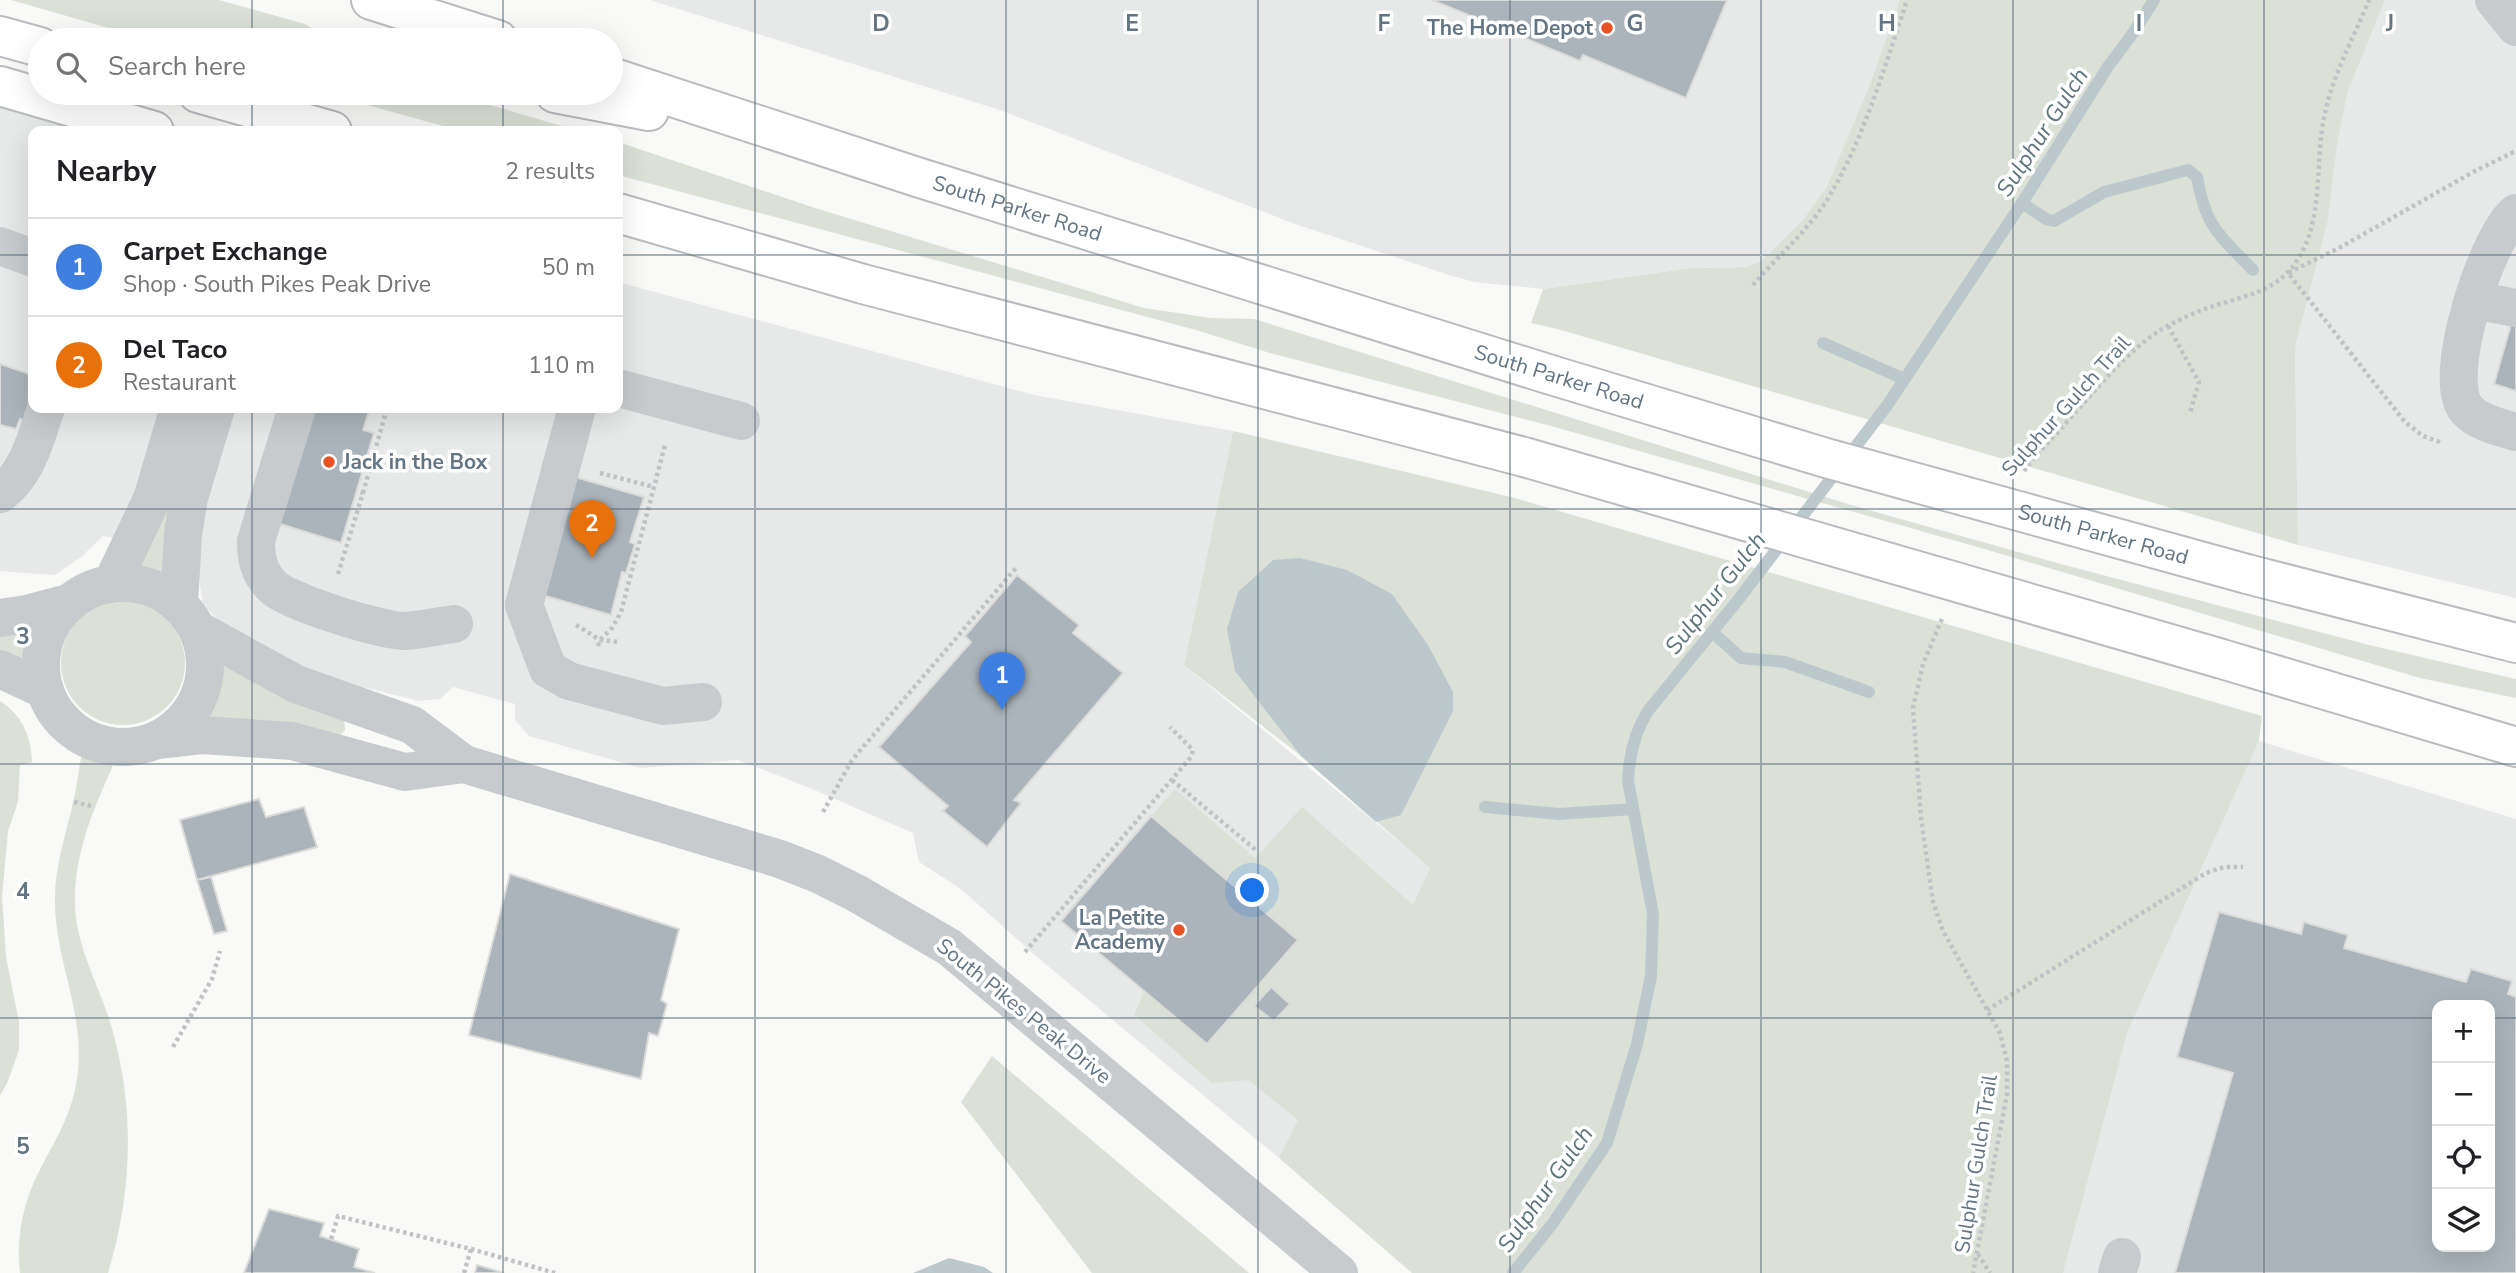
<!DOCTYPE html>
<html lang="en">
<head>
<meta charset="utf-8">
<style>
  body { margin:0; font-family:"Nunito Sans",sans-serif; background:#f6f6f6; color:#202124 }
  .controls { position:absolute; right:21px; bottom:21px; display:grid; overflow:hidden; border-radius:14px; box-shadow:0 7px 28px #0002 }
  .controls button { width:63px; height:63px; display:grid; place-items:center; padding:0; border:0; border-bottom:2px solid #e0e0e0; background:#fff; color:#202124; font:35px sans-serif }
  .you { position:absolute; left:1253px; top:891px; width:24px; height:24px; margin:-18px; border:5px solid #fff; border-radius:50%; background:#1a73e8; box-shadow:0 0 0 10px #1a73e833 }
  .badge { display:grid; place-items:center; width:46px; height:46px; border-radius:50%; background:#ea580c; color:#fff; font-size:23px; font-weight:700 }
  .pin { position:absolute; translate:-50% -58px; filter:drop-shadow(0 2px 4px #0008) }
  .pin::after { content:''; position:absolute; top:37px; width:24px; height:21px; background:inherit; clip-path:polygon(0 0,100% 0,50% 100%) }
  .list { margin:0; padding:0; list-style:none }
  h2 { display:flex; justify-content:space-between; align-items:center; height:91px; margin:0; padding:0 28px; font-size:30px }
  h2 small { font-size:23px; font-weight:400; color:#757577 }
  .list li { display:grid; grid-template-columns:46px 1fr auto; gap:21px; align-items:center; box-sizing:border-box; height:98px; padding:0 28px; border-top:2px solid #e0e0e0 }
  .list b { display:block; font-size:26px; white-space:nowrap }
  .list p { margin:0; font-size:23px; white-space:nowrap; color:#757577 }
  .list em { font-size:23px; font-style:normal; color:#757577 }
  .icon { flex:none; width:38px; height:38px; fill:none; stroke:currentColor; stroke-width:2; stroke-linecap:round; stroke-linejoin:round }
  .map { position:relative; flex:none; width:2516px; height:1273px; overflow:hidden }
  .search { position:absolute; background:#fff; box-shadow:0 7px 28px #0002; left:28px; top:28px; width:595px; height:77px; display:flex; align-items:center; gap:18px; box-sizing:border-box; padding:0 24px; border-radius:38px; color:#757577; font-size:26px }
  .panel { position:absolute; background:#fff; box-shadow:0 7px 28px #0002; left:28px; top:126px; width:595px; height:287px; border-radius:14px }
  .map>svg:first-child { display:block }
  .built { fill:#e7e8e8; fill-rule:evenodd }
  .green { fill:#dbe1d7 }
  .water { fill:#bcc9cc }
  .lines { fill:none; stroke-linecap:round; stroke-linejoin:round }
  .stream { stroke:#bcc9cc; stroke-width:12 }
  .building { fill:#abb4ba; stroke:#dbdbd9; stroke-width:2; fill-rule:evenodd }
  .highway-casing { stroke:#b9bdc0; stroke-width:42 }
  .path { stroke:#c0c3c5; stroke-width:4.5; stroke-dasharray:3.5 3.5; stroke-linecap:butt }
  .minor { stroke:#c7cbce; stroke-width:38 }
  .highway { stroke:#fff; stroke-width:38 }
  .highway-bridge-casing { stroke:#b9bdc0; stroke-width:42; stroke-linecap:butt }
  .highway-bridge { stroke:#fff; stroke-width:38 }
  .grid { fill:none; stroke:#637583; stroke-width:2; stroke-opacity:0.55 }
  .poi-dot { fill:#ea5226; stroke:#fff; stroke-width:2.5 }
  .labels { text-anchor:middle; stroke-width:7; stroke-linejoin:round; paint-order:stroke }
  .poi-label { font-size:21px; font-weight:bold; fill:#637583; stroke:#fff; text-anchor:end }
  .street-label { font-size:21px; fill:#637583; stroke:#fff }
  .water-label { font-size:23px; font-style:italic; fill:#5e757c; stroke:#fff }
  .grid-label { font-size:23px; text-anchor:middle; font-weight:bold; fill:#637583; stroke:#fff; stroke-width:7; stroke-linejoin:round; paint-order:stroke }
</style>
</head>
<body>
<div class="map">
<svg width="2516" height="1273" viewBox="0 0 2516 1273">
  <rect width="100%" height="100%" fill="#f9f9f7"/>
  <path class="built" d="M650,0H1900L1868,89L1826,188L1802,221L1761,261L1746,267L1691,268L1543,289L1474,282L1446,274L1295,224L1000,110Z
    M2385,0H2516V598L2298,545L2295,348L2328,220L2338,139L2348,91Z
    M0,104L93,131H33V408H618V282L1034,395L1233,431L1184,665L1431,868L1413,905L1279,1158L1037,957L961,889L919,862L913,833L810,788L738,760L641,768L529,736L515,720V704L453,687L440,699L419,701L354,685L292,663L227,629L203,605L199,579V554L103,536L81,557L55,575L0,571Z
    M2259,741L2516,819V1273H2063L2128,1031ZM2437,1005H2490V1247H2437Z"/>
  <path class="green" d="M11,0H219L305,24L315,30L319,38L318,40H150Z
    M1900,0H2385L2348,91L2338,139L2328,220L2295,348L2298,545L1561,330L1531,323L1543,289L1691,268L1746,267L1761,261L1802,221L1826,188L1868,89Z
    M336,93H449L579,131H461L335,96Z
    M618,142L815,208L1144,308L1211,318L1254,319L1851,505L2057,563L2369,645L2516,679V698L2420,678L1988,550L1551,426L1270,353L1196,330L618,175Z
    M191,408L163,575L141,569L138,565Z
    M1233,431L1511,497L2262,716L2259,741L2128,1031L2063,1273H1412L1279,1158L1298,1120L1249,1080L1212,1083L1134,1015L1144,992L1207,1044L1298,940L1151,816L1175,789L1255,858L1302,807L1413,905L1430,868L1301,756L1184,665Z
    M61 663a62 62 0 1 1 124 0a62 62 0 1 1-124 0Z
    M32,631L35,635L29,664L0,651V634Z
    M222,665L344,715L345,730L339,736L209,718Z
    M0,701C23,716 31,736 32,762L20,765L18,802L8,831L2,897L6,957L19,1022V1050L8,1081L0,1096Z
    M83,751L113,762L112,768C92,812 74,855 75,905C76,949 102,990 113,1032C135,1112 132,1194 108,1273H20C16,1242 22,1208 35,1180C54,1140 73,1117 78,1071C84,1009 54,957 55,898C55,864 67,831 74,798C78,783 78,767 83,751Z
    M992,1056L1249,1273H1092L961,1102Z"/>
  <path class="water" d="M1300,558L1347,570L1392,594L1428,645L1453,692V711L1401,815L1376,822L1301,756L1235,671L1227,629L1238,592L1273,560Z
    M949,1258L984,1267L993,1273H913Z"/>
  <g class="lines">
    <path class="stream" d="M2022,203L2046,219L2054,221L2104,192L2188,170L2197,177C2206,228 2219,235 2253,270
      M1823,343L1904,379
      M1712,632L1741,658L1785,662L1869,692
      M1485,807L1559,814L1633,809
      M1513,1273L1553,1223L1607,1143L1637,1044L1651,976L1653,914L1628,781C1629,755 1634,733 1648,711L1738,600L1886,407L2022,203L2107,68L2133,33L2154,0"/>
  </g>
  <path class="building" d="M1432,0H1727L1686,98L1583,55L1580,61Z
    M2516,307V391L2494,384Z
    M0,364L33,375L30,382L33,383V408L30,423L20,419L16,429L0,425Z
    M311,408H370L363,430L374,433L341,543L274,522Z
    M575,477L644,497L630,542L635,544L626,573L622,572L611,615L542,595Z
    M1017,575L1079,625L1073,633L1123,673L1014,800L1021,803L987,847L943,811L948,806L879,747L971,642L965,636Z
    M259,799L266,817L304,807L317,847L197,880L180,820Z
    M1151,816L1298,940L1207,1044L1061,921Z
    M510,874L679,929L661,1000L667,1004L658,1036L649,1033L641,1079L469,1035Z
    M211,877L227,931L214,934L197,880Z
    M2219,912L2301,934L2304,922L2348,935L2344,948L2466,982L2471,969L2512,981L2508,994L2516,997V1273H2175L2233,1073L2177,1057ZM2437,1005H2490V1247H2437Z
    M1271,987L1290,1004L1274,1021L1254,1006Z
    M269,1209L324,1223L320,1236L359,1249L354,1267L375,1273H244Z
    M477,1265L504,1273H475Z"/>
  <g class="lines">
    <defs>
      <g id="highway">
        <path d="M371,0L498,40"/>
        <path d="M0,36L40,47"/>
        <path id="s1" d="M611,77L917,177L1548,374"/>
        <path d="M0,86L154,131"/>
        <path d="M198,93L332,131"/>
        <path d="M555,93L649,111"/>
        <path d="M618,213L863,284L1524,457"/>
        <path d="M2247,574L2516,643"/>
        <path d="M2222,659L2516,747"/>
      </g>
    </defs>
    <use href="#highway" class="highway-casing"/>
    <path class="path" d="M1753,285C1779,255 1810,229 1830,195C1864,138 1886,63 1907,0
      M2168,326L2199,382L2190,413
      M2440,442L2423,436L2405,422L2288,273L2339,248L2475,171L2516,151
      M2024,471C2039,451 2057,434 2073,415C2102,383 2130,347 2169,325C2182,319 2195,312 2208,308C2235,298 2269,294 2289,271C2327,229 2313,164 2325,113C2333,74 2354,37 2369,0
      M600,473L654,487
      M363,493L387,408
      M338,574L363,493L357,491
      M1942,619L1923,664L1913,708L1921,818L1933,902L1943,931L2000,1033L2007,1061V1094L1973,1273
      M576,625L600,640L619,642
      M598,646L600,640L612,628L621,612L665,445
      M1172,780L1257,851
      M74,802L91,806
      M823,812L852,760L1016,568
      M1025,952L1191,757L1193,750L1170,727
      M1987,1010L2206,873L2224,867H2243
      M173,1047L212,979L220,951
      M331,1239L338,1216L471,1249L555,1273
      M1978,1254L1990,1273
      M464,1273L471,1249"/>
    <path class="minor" d="M2494,0L2516,27
      M2516,213C2488,235 2439,379 2467,410C2479,423 2500,427 2516,432
      M0,246L33,258
      M2474,300L2516,308
      M618,388L741,421
      M297,408L256,541C256,559 259,573 272,586C287,602 382,631 405,631C421,630 438,626 454,624
      M577,408L524,605L548,669L569,681L663,706L703,702
      M0,494C28,473 35,440 46,408
      M41 665a82 82 0 1 1 164 0a82 82 0 1 1-164 0Z
      M112,583L152,499L179,408
      M179,604L183,534L189,498L216,408
      M0,618L27,614L69,603
      M198,630L296,684L412,725L464,764L780,859L818,874L856,893L949,947L1339,1273
      M0,669L45,690
      M157,740L202,735L292,741L405,772L464,764
      M2117,1273L2122,1257"/>
    <use href="#highway" class="highway"/>
    <defs>
      <g id="highway-bridge">
        <path id="s2" d="M1548,374L1826,458L2247,574"/>
        <path d="M1524,457L2222,659"/>
      </g>
    </defs>
    <use href="#highway-bridge" class="highway-bridge-casing"/>
    <use href="#highway-bridge" class="highway-bridge"/>
  </g>
  <path class="grid" d="M252,0V40M503,0V40M755,0V1273M1006,0V1273M1258,0V1273M1510,0V1273M1761,0V1273M2013,0V1273M2264,0V1273M252,93V131M503,93V131M0,255H33M618,255H2516M252,408V1273M503,408V1273M0,509H2516M0,764H2516M0,1018H2437M2490,1018H2516"/>
  <g class="poi-dot">
    <circle cx="1607" cy="28" r="7"/>
    <circle cx="329" cy="462" r="7"/>
    <circle cx="1179" cy="930" r="7"/>
  </g>
  <g class="labels">
    <g class="poi-label">
      <text x="1593" y="35">The Home Depot</text>
      <text x="343" y="469" text-anchor="start">Jack in the Box</text>
      <text x="1165" y="925">La Petite<tspan x="1165" dy="24">Academy</tspan></text>
    </g>
    <g class="street-label">
      <text dy="7" stroke="none"><textPath href="#s1" startOffset="427">South Parker Road</textPath></text>
      <text transform="translate(1559 377) rotate(17)" y="7">South Parker Road</text>
      <text transform="translate(2066 406) rotate(-48)" y="7">Sulphur Gulch Trail</text>
      <text dy="7" stroke="none"><textPath href="#s2" startOffset="578">South Parker Road</textPath></text>
      <text transform="translate(1024 1011) rotate(39)" y="7">South Pikes Peak Drive</text>
      <text transform="translate(1976 1164) rotate(-81)" y="7">Sulphur Gulch Trail</text>
    </g>
    <g class="water-label">
      <text transform="translate(2042 132) rotate(-57)" y="8">Sulphur Gulch</text>
      <text transform="translate(1715 593) rotate(-52)" y="8">Sulphur Gulch</text>
      <text transform="translate(1545 1189) rotate(-55)" y="8">Sulphur Gulch</text>
    </g>
  </g>
  <g class="grid-label">
    <text x="881" y="31">D</text>
    <text x="1132" y="31">E</text>
    <text x="1384" y="31">F</text>
    <text x="1635" y="31">G</text>
    <text x="1887" y="31">H</text>
    <text x="2139" y="31">I</text>
    <text x="2390" y="31">J</text>
    <text x="23" y="644">3</text>
    <text x="23" y="899">4</text>
    <text x="23" y="1154">5</text>
  </g>
</svg>
<div class="controls">
<button>+</button>
<button>−</button>
<button><svg class="icon" aria-label="locate" viewBox="0 0 24 24"><circle cx="12" cy="12" r="6"/><path d="M12 2v4M12 18v4M2 12h4M18 12h4"/></svg></button>
<button><svg class="icon" aria-label="layers" viewBox="0 0 24 24"><path d="M12 4l9 5-9 5-9-5zM3 14l9 5 9-5"/></svg></button>
</div>
<div class="you"></div>
<div class="pin badge" style="left:1002px;top:710px;background:#3f7fe0">1</div>
<div class="pin badge" style="left:592px;top:558px;background:#e8710a">2</div>
<div class="search"><svg class="icon" aria-label="search" viewBox="0 0 24 24"><circle cx="10" cy="10" r="6"/><path d="M15 15l6 6"/></svg>Search here</div>
<section class="panel">
<h2>Nearby<small>2 results</small></h2>
<ul class="list">
<li><span class="badge" style="background:#3f7fe0">1</span><div><b>Carpet Exchange</b><p>Shop · South Pikes Peak Drive</p></div><em>50 m</em></li>
<li><span class="badge" style="background:#e8710a">2</span><div><b>Del Taco</b><p>Restaurant</p></div><em>110 m</em></li>
</ul>
</section>
</div>
</body>
</html>
